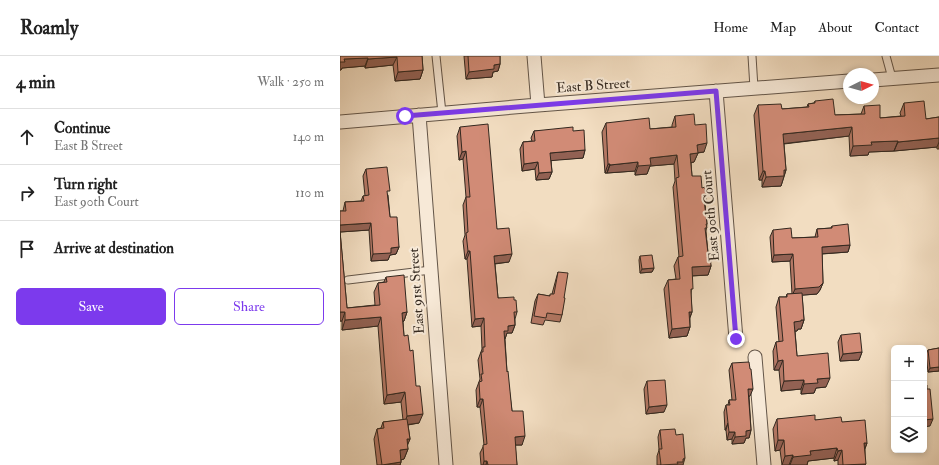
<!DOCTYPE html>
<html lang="en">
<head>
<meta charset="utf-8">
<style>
  body { margin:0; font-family:"IM FELL Double Pica",serif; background:#f2f2f2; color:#222 }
  .controls { position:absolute; right:12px; bottom:12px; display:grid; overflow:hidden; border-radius:6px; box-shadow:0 2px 6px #0003 }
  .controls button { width:36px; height:36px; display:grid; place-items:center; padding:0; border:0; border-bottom:1px solid #e0e0e0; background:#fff; color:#222; font:20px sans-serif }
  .compass { position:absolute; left:503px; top:12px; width:36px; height:36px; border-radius:50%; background:#fff; box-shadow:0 2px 6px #0003; rotate:85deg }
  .stop { position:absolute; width:12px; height:12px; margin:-9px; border:3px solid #7c3aed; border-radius:50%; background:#fff }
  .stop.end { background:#7c3aed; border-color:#fff; box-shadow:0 1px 4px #0008 }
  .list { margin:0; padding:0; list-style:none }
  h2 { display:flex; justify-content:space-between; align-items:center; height:52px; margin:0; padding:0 16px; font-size:17px }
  h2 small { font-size:13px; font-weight:400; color:#767676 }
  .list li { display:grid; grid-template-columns:26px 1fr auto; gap:12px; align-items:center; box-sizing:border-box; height:56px; padding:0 16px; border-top:1px solid #e0e0e0 }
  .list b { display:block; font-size:15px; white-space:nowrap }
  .list p { margin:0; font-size:13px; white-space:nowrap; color:#767676 }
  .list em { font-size:13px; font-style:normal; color:#767676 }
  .actions { display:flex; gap:8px; padding:12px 16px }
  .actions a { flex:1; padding:9px 0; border:1px solid #7c3aed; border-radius:6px; text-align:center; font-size:14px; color:#7c3aed }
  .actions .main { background:#7c3aed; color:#fff }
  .icon { flex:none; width:22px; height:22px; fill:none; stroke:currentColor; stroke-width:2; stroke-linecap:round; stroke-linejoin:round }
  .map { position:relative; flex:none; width:599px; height:409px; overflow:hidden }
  header { display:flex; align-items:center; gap:24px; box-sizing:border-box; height:56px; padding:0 20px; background:#fff; border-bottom:1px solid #e0e0e0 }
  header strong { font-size:19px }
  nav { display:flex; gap:22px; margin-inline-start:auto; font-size:14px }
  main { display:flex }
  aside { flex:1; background:#fff }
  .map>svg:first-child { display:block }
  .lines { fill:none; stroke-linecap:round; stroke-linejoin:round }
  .lane-casing { stroke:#635548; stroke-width:9 }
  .street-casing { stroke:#635548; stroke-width:15 }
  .lane { stroke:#f7e9d7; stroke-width:7 }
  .street { stroke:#f7e9d7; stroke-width:13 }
  .wall { fill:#b47865; stroke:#33281f }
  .shaded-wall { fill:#926153; stroke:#33281f }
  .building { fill:#d18b76; stroke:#33281f }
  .route { stroke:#7c3aed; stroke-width:5 }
  .labels { text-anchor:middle; stroke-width:4; stroke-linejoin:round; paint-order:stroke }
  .street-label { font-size:14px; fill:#33281f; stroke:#f7e9d7 }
</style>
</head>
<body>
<header>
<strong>Roamly</strong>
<nav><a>Home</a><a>Map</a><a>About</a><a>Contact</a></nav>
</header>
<main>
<aside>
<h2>4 min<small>Walk · 250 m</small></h2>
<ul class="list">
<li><svg class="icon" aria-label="ahead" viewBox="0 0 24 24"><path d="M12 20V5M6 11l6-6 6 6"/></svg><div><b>Continue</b><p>East B Street</p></div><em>140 m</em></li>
<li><svg class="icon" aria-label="right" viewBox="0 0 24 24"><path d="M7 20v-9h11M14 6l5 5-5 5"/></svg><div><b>Turn right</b><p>East 90th Court</p></div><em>110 m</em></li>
<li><svg class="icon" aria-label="arrive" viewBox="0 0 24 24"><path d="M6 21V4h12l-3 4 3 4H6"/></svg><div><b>Arrive at destination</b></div></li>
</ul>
<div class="actions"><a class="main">Save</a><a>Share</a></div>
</aside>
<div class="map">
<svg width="599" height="409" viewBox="0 0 599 409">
  <rect width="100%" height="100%" fill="#f2ddc1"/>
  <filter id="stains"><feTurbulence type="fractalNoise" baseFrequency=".005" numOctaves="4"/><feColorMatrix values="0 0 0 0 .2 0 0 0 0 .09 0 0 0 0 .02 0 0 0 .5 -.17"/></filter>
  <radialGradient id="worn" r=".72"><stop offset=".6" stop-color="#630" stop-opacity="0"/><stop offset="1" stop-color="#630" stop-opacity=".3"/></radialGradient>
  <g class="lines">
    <defs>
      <path id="lane" d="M96,0L102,57
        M412,0L414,32
        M546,0L552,22
        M8,224L91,214"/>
      <path id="street" d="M194,0L198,49
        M533,24L599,19
        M376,35L396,283
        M79,59L106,409
        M0,66L198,49L509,25
        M415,301L424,409"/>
    </defs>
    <use href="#lane" class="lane-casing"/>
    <use href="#street" class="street-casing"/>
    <use href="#lane" class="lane"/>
    <use href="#street" class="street"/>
  </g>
  <path class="wall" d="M0,0H82L83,14L80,23L55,25L53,9L25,12V10L2,12L1,14H0Z
    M124,0H160V8L158,15L153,16L152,21L126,23Z
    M475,45L495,59L521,58L524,50L540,62L561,60L560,57L564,47L586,63L599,61V93H597V91L554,95L529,96L528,99L510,100L509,80L444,88L446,114L441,130L422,131V124H419L414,59L418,49L442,53L467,51L468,48L474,47Z
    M335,60L355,69L364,96L358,97L354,106L351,107L352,120L362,132L365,146L367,168L366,175L368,197L371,210L368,219L352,220L351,239L352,256L350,262V271L347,280L329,282L324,233L328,224L336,223L334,210L338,201H339L333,131L335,125L334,108L310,110L307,118L295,119V115L267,117H265L262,76L266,67L310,73L332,71V69Z
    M120,71L157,173L169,206L155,208L158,242L174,244L177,256L175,263V269L172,277H167L165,283L167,316L172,355L182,389H175L177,409H141L140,397L144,389L140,351H137L136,334L140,323L138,304L142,293L141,270L132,271L127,203H125L123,185L125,179L123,149L126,141L123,103L119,104L117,80Z
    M194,75H233L245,94L243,102L211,104L212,116L209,123L196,124L195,113L182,115L180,93L183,86L192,85L191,82Z
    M26,113L48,139L50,161L59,191L56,198L50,199L48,204L31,205L29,174L0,176L7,252L35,249L34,236L38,227L44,226L46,221L67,256L64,265L63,266L64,280L70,295L79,367L68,369L70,383L67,389L68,393L64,403L61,404V406L60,409H37L34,383L37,373L41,372L43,366L63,364L61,346L44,348L38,270L2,274V265H0V155H3L5,146L21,145L23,140H25L23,120Z
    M492,170L510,189L508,196L482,198L483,227L480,234L477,238L462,239L464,264L461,273H458L457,275H455L457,300L486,331L476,332L474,337L461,338V333L441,335L439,314H434L433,295L436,286H439L436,251L439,241H446L447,238H452L450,205L432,206L430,181L433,174L452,182L475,181L477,173L491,172Z
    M300,200L314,212L312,216L300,217L299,204Z
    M218,216L224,242L222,259L220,266L205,264L203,269L191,267L195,245L198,238L209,240L212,238L216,223Z
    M501,279L522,296L519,304L500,305L498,286Z
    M599,292V315L588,316L586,298L588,294Z
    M392,307L410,340H409L411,374L409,382H406L404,387L392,388V383L387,384L386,374H385L384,356L386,349H388L389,344H392L389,314Z
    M307,325L324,356L306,358L304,333Z
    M437,363L475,364L502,366L527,387L525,393V409H498V404L494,405V402L468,405L467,409H442L440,394L435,395L433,373Z
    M320,374L336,379L343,409H317V400L319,394L318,381Z"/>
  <path class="shaded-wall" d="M57,1L53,9L25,12L28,3Z
    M28,2L25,10L2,12L1,14H0V6L4,3Z
    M160,8L158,15L153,16L152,21L126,23L129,16L154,9Z
    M83,14L80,23L55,25L58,16Z
    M512,71L509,80L440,88L443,78Z
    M599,82V86L597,91L554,95L558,86Z
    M558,85L554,95L529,96L528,99L510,100L513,90L531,86Z
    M367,87L364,96L354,97L357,89Z
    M245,94L243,102L207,105L210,97Z
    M126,95L123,103L119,104L122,96Z
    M358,97L354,106L347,107L350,98Z
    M337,99L334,108L310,110L307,118L295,119L298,110L310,102Z
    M198,106L195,113L182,115L184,108Z
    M298,106L295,115L267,117L270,109Z
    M268,108H270L267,117H265Z
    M444,114H446L441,130L422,131L426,121Z
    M423,115H425L422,124H419Z
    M212,116L209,123L196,124L199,117Z
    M31,167L29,174L0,176V169Z
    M510,189L508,196L479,198L482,191Z
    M59,191L56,198L50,199L48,204L31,205L33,198L51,192Z
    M128,195H130L127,203H125Z
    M172,198L169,206L151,208L154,200Z
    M453,198L450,205L432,206L434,199Z
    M371,210L368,219L348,220L352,211Z
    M314,212L312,216L300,217L302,213Z
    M483,227L480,234L477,238L452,240L455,233Z
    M0,256H5L2,265H0Z
    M67,256L64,265L59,266L62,257Z
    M349,256H352L348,265Z
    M41,261L38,270L2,274L5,264Z
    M144,262L141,270L132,271L135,263Z
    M461,264H464L461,273H458L457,275H451L454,266Z
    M175,269L172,277H167L165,283H161L164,275L168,270Z
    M350,271L347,280L329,282L332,273Z
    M522,296L519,304L500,305L503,298Z
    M443,304L439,314H434L438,305Z
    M599,311V315L588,316L590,312Z
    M490,322L486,331L476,332L474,337L461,338L464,328L477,323Z
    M464,324L461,333L441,335L444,325Z
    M408,333H413L410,340L406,341Z
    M65,336L61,346L44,348L47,339Z
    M140,343H143L140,351H137Z
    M327,349L324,356L306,358L309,351Z
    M83,358L79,367L64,369L67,360Z
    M593,363L590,370L584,371V364Z
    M388,367L386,374H385Z
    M411,374L409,382H406L404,387L392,388L395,381L406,375Z
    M389,376H395L392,383L387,384Z
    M185,380L182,389H172L175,381Z
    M67,383H70L66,393Z
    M438,384H444L440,394L435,395Z
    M524,387H527L523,397Z
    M497,392L494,402L468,405L467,409H450L453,401L470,395Z
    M68,393L64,403L56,405L60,394Z
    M502,394L498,404L494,405L498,395Z
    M453,399L449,409H442L445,400Z
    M345,402L343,409H320L343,403Z
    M144,405H147L146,409H143Z
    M61,406L60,409H42Z
    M526,408L525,409H511Z"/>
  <path class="building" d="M0,0H82L83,14L58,16L57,1L28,3V2L4,3L5,6H0Z
    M128,0H160V8L154,9V13L129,16Z
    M493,43L495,59L525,58L524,50L540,49V62L565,60L564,47L584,45L586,63L599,61V82L558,86V85L531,86L532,89L513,90L512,71L443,78L446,114H444V120L426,121L425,115H423L418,49L441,48L442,53L469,51L468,48L475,47V45Z
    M354,58L355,69L366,68L367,87L357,89L358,97L350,98L352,120H361L362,132L365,131L366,144H364L367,168H366L367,172H365L368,197H370L371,210L352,211L353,233H351V236L352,254V256H349L350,271L332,273L328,224L340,223L338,201L343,200L336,122L339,121L337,99L310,102L311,109L298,110V106L270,109V108H268L266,67L309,62L310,73L336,71L335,60Z
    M148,68L157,173L169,172L172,198L154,200L158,242L174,241V244H176L177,256H174L175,269L168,270V275H164L167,316L168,315L172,355H183L185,380L175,381L177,409H148L147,405H144L143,389L147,388L143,343H140L139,326L142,325L141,318H143L141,296H143V291H145L144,262L135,263L130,195H128L126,177L128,176L126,141H130L126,95L122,96L120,71Z
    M233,71V75L244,74L245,94L210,97L212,116L199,117L198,106L184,108L183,86L195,85L194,75Z
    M47,111L50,135H47L50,161H57L59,191L51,192V197L33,198L31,167L0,169V155H6L5,146L24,145L23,140L29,139L26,113Z
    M508,168L510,189L482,191L483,227L479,231L455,233L453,198L434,199L433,174L451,172L452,182L478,181L477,173L492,172V170Z
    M0,175L7,252L40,249L38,227L47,226L46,221L64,219L67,256L62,257L64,280L68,279L70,295L73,294L76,330H80L83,358L67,360L65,336L47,339L41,261L5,264V256H0Z
    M312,199L314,212L302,213L300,200Z
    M218,216L228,217L224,242H225L222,259L207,257L206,262L194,260L198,238L210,240V238H214Z
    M462,237L464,264H461V265L454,266L457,300L488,297L490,322L477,323L478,327L464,328V324L444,325L443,304L438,305L436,286L443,285L439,241H447V238Z
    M520,277L522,296L503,298L501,279Z
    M599,292V311L590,312L588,294Z
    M409,306L410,313H411L413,333H408L411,374L406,375V380L395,381V376H389L386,349H390L389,344H396L392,307Z
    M325,324L327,349L309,351L307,325Z
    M584,329H587V333H590L593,363L584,364Z
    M475,359V364L501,361L502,366L525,364L527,387H524L526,408L503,409L502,394L498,395L497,392L470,395L471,399L453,401V399L445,400L444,384H438L437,363Z
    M67,363L70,383H67L68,393L60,394L61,406L42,409L37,373L44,372L43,366Z
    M335,373L336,379L343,378L345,402L343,403V406H337L338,408L321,409L319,393H322L320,374Z"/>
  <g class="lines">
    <path class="route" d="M65,60L376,35L396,283"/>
  </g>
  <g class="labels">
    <g class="street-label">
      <text transform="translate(253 29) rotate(-4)" y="5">East B Street</text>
      <text transform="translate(370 160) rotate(-95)" y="5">East 90th Court</text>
      <text transform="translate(76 235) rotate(-94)" y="5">East 91st Street</text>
    </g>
  </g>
  <rect width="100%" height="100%" filter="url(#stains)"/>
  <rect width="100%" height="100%" fill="url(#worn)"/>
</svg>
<div class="controls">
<button>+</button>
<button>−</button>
<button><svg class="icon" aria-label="layers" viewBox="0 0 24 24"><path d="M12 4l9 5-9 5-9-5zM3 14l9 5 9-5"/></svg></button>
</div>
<svg class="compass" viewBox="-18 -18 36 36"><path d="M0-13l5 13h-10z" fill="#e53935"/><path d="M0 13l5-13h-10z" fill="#767676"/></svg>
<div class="stop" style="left:65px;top:60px"></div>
<div class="stop end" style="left:396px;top:283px"></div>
</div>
</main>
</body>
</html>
